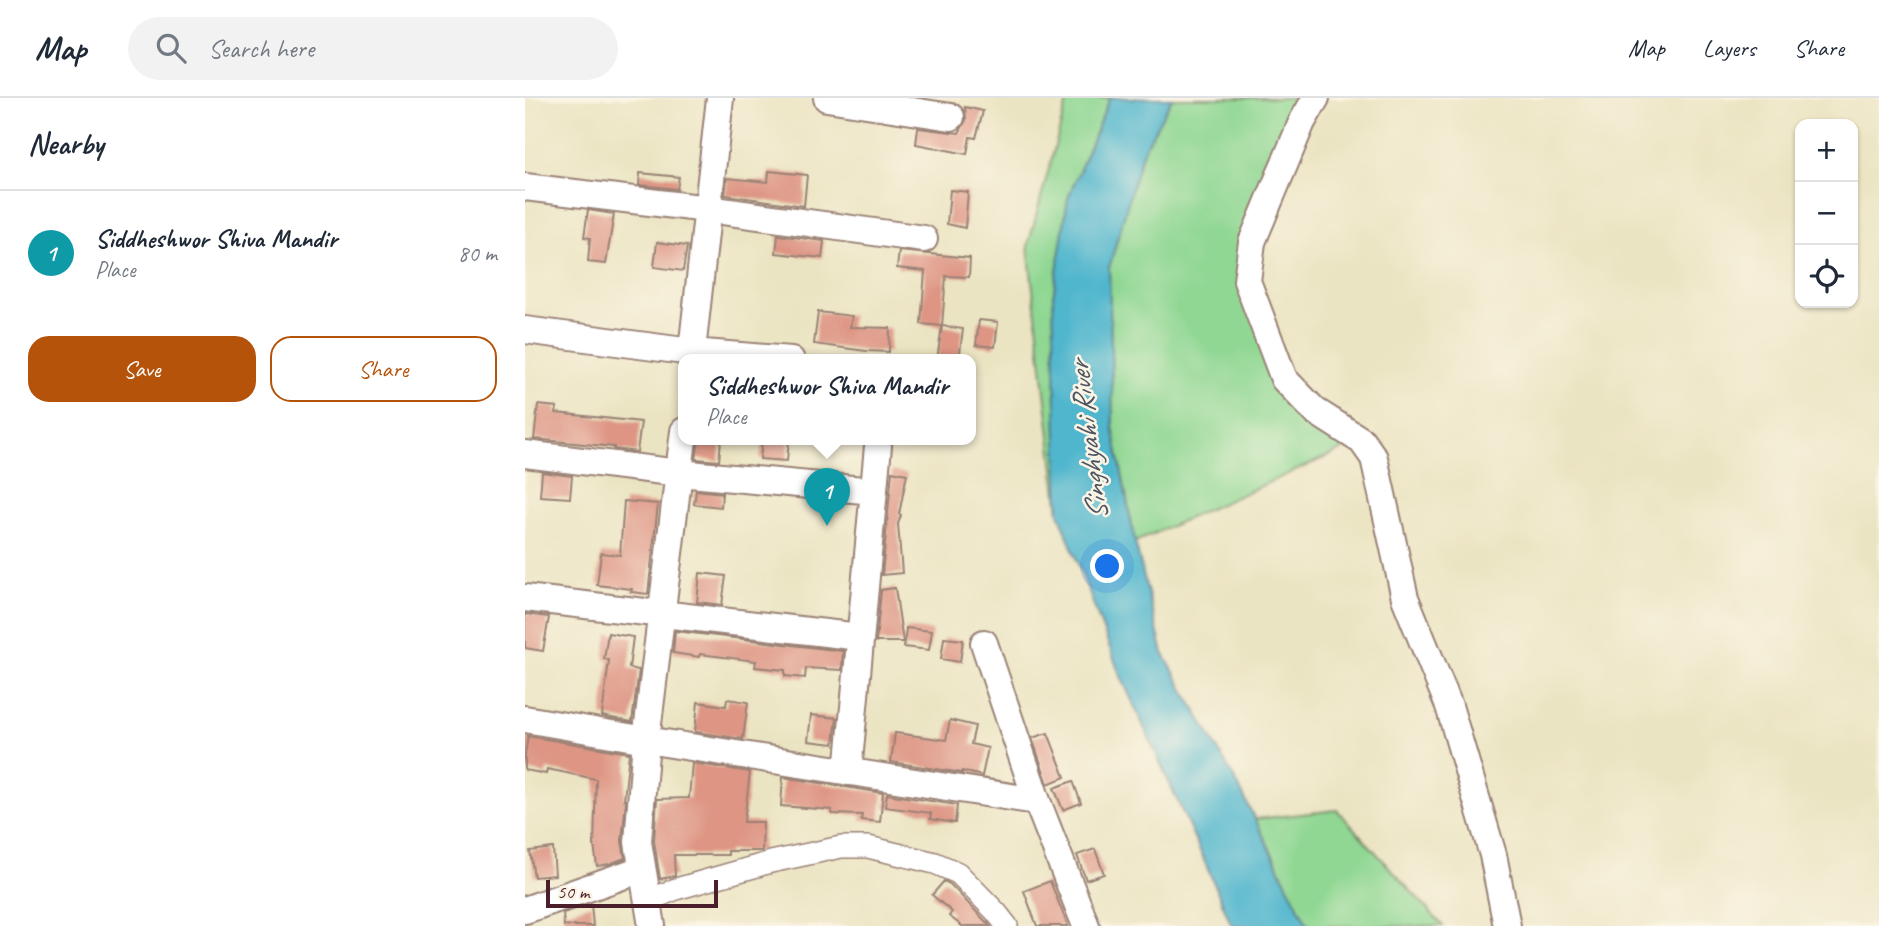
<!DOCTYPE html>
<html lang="en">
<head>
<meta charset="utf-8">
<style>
  body { margin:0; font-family:Caveat,sans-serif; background:#f2f2f3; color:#1f2937 }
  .controls { position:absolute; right:21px; top:21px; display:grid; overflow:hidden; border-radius:14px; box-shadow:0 2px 5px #0004 }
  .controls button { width:63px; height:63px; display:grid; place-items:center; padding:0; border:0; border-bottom:2px solid #e0e1e3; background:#fff; color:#1f2937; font:35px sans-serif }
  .scale { position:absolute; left:21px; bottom:18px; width:172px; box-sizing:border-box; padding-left:7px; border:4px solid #4a1f2b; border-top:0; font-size:19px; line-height:24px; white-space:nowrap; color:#4a1f2b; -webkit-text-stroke:5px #fcf5e5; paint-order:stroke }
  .you { position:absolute; left:583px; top:469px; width:24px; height:24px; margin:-18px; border:5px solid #fff; border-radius:50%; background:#1a73e8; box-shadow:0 0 0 10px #1a73e833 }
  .badge { display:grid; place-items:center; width:46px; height:46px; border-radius:50%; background:#b45309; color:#fff; font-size:23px; font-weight:700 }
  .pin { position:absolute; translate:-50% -58px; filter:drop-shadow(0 2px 4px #0008) }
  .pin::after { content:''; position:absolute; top:37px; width:24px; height:21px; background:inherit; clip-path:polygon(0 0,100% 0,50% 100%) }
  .popup { position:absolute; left:153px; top:256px; width:298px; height:91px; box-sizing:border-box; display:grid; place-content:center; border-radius:14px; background:#fff; filter:drop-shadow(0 2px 5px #0005); font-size:23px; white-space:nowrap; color:#747a83 }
  .popup b { font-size:26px; color:#1f2937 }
  .popup::after { content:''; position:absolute; left:50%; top:100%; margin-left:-14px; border:14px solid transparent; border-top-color:#fff }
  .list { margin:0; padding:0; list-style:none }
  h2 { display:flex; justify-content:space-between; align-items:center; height:91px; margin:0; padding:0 28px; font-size:30px }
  h2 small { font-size:23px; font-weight:400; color:#747a83 }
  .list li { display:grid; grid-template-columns:46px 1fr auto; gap:21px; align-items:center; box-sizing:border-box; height:126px; padding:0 28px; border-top:2px solid #e0e1e3 }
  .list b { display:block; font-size:26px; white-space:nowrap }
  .list p { margin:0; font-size:23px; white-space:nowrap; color:#747a83 }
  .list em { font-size:23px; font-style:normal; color:#747a83 }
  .actions { display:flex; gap:14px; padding:21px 28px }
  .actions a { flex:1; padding:16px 0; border:2px solid #b45309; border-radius:21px; text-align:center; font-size:24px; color:#b45309 }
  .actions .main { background:#b45309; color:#fff }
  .icon { flex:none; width:38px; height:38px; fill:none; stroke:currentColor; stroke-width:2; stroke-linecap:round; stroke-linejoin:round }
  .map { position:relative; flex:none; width:1354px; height:828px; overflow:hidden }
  header { display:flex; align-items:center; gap:42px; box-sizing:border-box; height:98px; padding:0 35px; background:#fff; border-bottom:2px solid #e0e1e3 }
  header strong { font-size:33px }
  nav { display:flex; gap:38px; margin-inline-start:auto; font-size:24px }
  .search { width:490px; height:63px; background:#f2f2f3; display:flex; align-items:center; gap:18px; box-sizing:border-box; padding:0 24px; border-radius:38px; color:#747a83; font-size:26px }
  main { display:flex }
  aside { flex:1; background:#fff }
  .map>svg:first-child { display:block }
  .green { fill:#8fd793; stroke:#6c7b5f; stroke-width:2 }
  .water { fill:#4fb6cd; stroke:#4c6a7c; stroke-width:2 }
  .building { fill:#de9584 }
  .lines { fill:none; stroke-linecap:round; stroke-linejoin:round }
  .pedestrian-casing { stroke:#9a8276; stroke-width:24 }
  .minor-casing { stroke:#9a8276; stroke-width:30 }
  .pedestrian { stroke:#fff; stroke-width:21 }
  .minor { stroke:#fff; stroke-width:26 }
  .labels { text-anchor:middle; stroke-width:5; stroke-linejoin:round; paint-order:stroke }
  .water-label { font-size:30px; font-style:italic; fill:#4c5464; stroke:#fcf5e5 }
</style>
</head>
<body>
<header>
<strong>Map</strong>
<div class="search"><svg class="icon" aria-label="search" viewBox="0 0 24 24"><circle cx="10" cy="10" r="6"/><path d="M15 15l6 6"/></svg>Search here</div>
<nav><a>Map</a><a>Layers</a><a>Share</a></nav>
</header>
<main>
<aside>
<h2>Nearby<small></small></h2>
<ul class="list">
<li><span class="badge" style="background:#0f9aa8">1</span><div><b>Siddheshwor Shiva Mandir</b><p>Place</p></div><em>80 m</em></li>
</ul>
<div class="actions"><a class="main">Save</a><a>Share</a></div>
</aside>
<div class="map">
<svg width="1354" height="828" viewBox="0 0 1354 828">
  <rect width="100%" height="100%" fill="#fcf5e5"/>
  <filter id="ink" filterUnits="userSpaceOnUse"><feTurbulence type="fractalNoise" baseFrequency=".0143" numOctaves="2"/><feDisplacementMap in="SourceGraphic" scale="14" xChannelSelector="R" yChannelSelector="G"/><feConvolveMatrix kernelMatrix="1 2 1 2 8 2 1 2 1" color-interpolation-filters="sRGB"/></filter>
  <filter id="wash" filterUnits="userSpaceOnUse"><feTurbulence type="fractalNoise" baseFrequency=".00686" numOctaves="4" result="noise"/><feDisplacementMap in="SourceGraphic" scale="28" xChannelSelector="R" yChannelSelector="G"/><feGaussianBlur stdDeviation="1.57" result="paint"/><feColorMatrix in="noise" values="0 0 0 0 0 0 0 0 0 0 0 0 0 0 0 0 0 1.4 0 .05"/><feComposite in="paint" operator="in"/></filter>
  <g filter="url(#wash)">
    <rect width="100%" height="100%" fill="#ebe4c2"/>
    <path class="green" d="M543,0H585L543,100L528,199L534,415L503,148Z
      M647,0H791L722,183L759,281L837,343L610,444L588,329L584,170L617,55Z
      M812,712L918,828H783L730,721Z"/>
    <path class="water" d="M585,0H647L617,55L584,170L588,329L610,444L638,555L713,687L783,828H707L673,748L594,574L534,415L528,199L543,100Z"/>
    <g id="blocks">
      <path class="building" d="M440,9L458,13L451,40L445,39L442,56L391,46L393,30L434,35L441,22Z
        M244,73L282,77L279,108L200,97L202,80L243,84Z
        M115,75L154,79L152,91L114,87Z
        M425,92L443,94L440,130L422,126Z
        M63,112L89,116L81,166L63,164L65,140L59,139Z
        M253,137L299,143L297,160L251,155Z
        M132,144L162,148L158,173L129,169Z
        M374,153L445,160L444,179L421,178L417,228L396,226L400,173L372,170Z
        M293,214L327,218L325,229L365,230L364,254L341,253L289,246Z
        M454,222L473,224L470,249L451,247Z
        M417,228L438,231L434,262H412Z
        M13,307L32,309L31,315L116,324L112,354L89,351V349L9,341Z
        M174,342H196L194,363L171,361Z
        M237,342H264L262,363L235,361Z
        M367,373L382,376L374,416L376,417L373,426L377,475L357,477Z
        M17,374L47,378L45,400L15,398Z
        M171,392L197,395L196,409L169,406Z
        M99,403L133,406L123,496L106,494L107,491L72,487L76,455L95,457Z
        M175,475L201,478L197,507L172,504Z
        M370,490L378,544H351L356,492Z
        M0,516L24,519L18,553L0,550Z
        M381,530L407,533L404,552L379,549Z
        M150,533L318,553L317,572L281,570L280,580L260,578V572L230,569L231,563L175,556L174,559L148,555Z
        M83,535L108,539L104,570L114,572L107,624L77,618L84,562L79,561Z
        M419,540L438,542L435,564L416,561Z
        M202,601L223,604L218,641L170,634L173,604L201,608Z
        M286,617L312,620L309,646L283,643Z
        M425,622L450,628L446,646L463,650L457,678L437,673V675L366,664L370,635L421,642Z
        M523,635L540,679L523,686L507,640Z
        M3,638L104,655L99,702H101L97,743L100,760L84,766L72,768L69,747L71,681L22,671L21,676L0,672V656Z
        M167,665L225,674L219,724H238L237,753H203V757H149L150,778L135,781L129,743L132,701L164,700Z
        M258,679L358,695L355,724L336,722L337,717L307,716V712L256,708Z
        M548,683L556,705L538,712L529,690Z
        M362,696L432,707L430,725L405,721L406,715L360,709Z
        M28,750L30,777L9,779L5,753Z
        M570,751L579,776L561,782L552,757Z
        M419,783L425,786L465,828H437L424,818L427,814L407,797Z
        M525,783L543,828H512L499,793Z
        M66,806L68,828H39L38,815Z"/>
    </g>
  </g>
  <g filter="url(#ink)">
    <use href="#blocks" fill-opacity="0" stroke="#9a8276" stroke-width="2"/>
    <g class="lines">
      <defs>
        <path id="pedestrian" d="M122,803L151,791L246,764L316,749H343L410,765L433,775L471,814L482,828"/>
        <path id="minor" d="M302,0L426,19
          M791,0L777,24L727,144L722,183L759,281L790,313L837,343L849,360L880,500L924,608L968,757L982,828
          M0,89L183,111L399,141
          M0,232L167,254L266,262
          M166,262L195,0
          M0,356L154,375L349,393
          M0,500L335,539
          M459,545L512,703L561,828
          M0,621L121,642L512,703
          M323,674L353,348
          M0,812L117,771
          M127,828L113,744L121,642L159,333"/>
      </defs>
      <use href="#pedestrian" class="pedestrian-casing"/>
      <use href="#minor" class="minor-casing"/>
      <use href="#pedestrian" class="pedestrian"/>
      <use href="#minor" class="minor"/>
    </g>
  </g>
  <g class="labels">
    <g class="water-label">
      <text transform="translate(563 343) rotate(-97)" y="10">Singhyahi River</text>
    </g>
  </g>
</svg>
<div class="controls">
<button>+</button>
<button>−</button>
<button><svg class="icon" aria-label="locate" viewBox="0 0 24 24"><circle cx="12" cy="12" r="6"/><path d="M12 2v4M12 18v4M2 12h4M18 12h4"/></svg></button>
</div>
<div class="scale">50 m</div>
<div class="you"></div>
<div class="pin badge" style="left:302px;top:428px;background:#0f9aa8">1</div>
<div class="popup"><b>Siddheshwor Shiva Mandir</b>Place</div>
</div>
</main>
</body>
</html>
